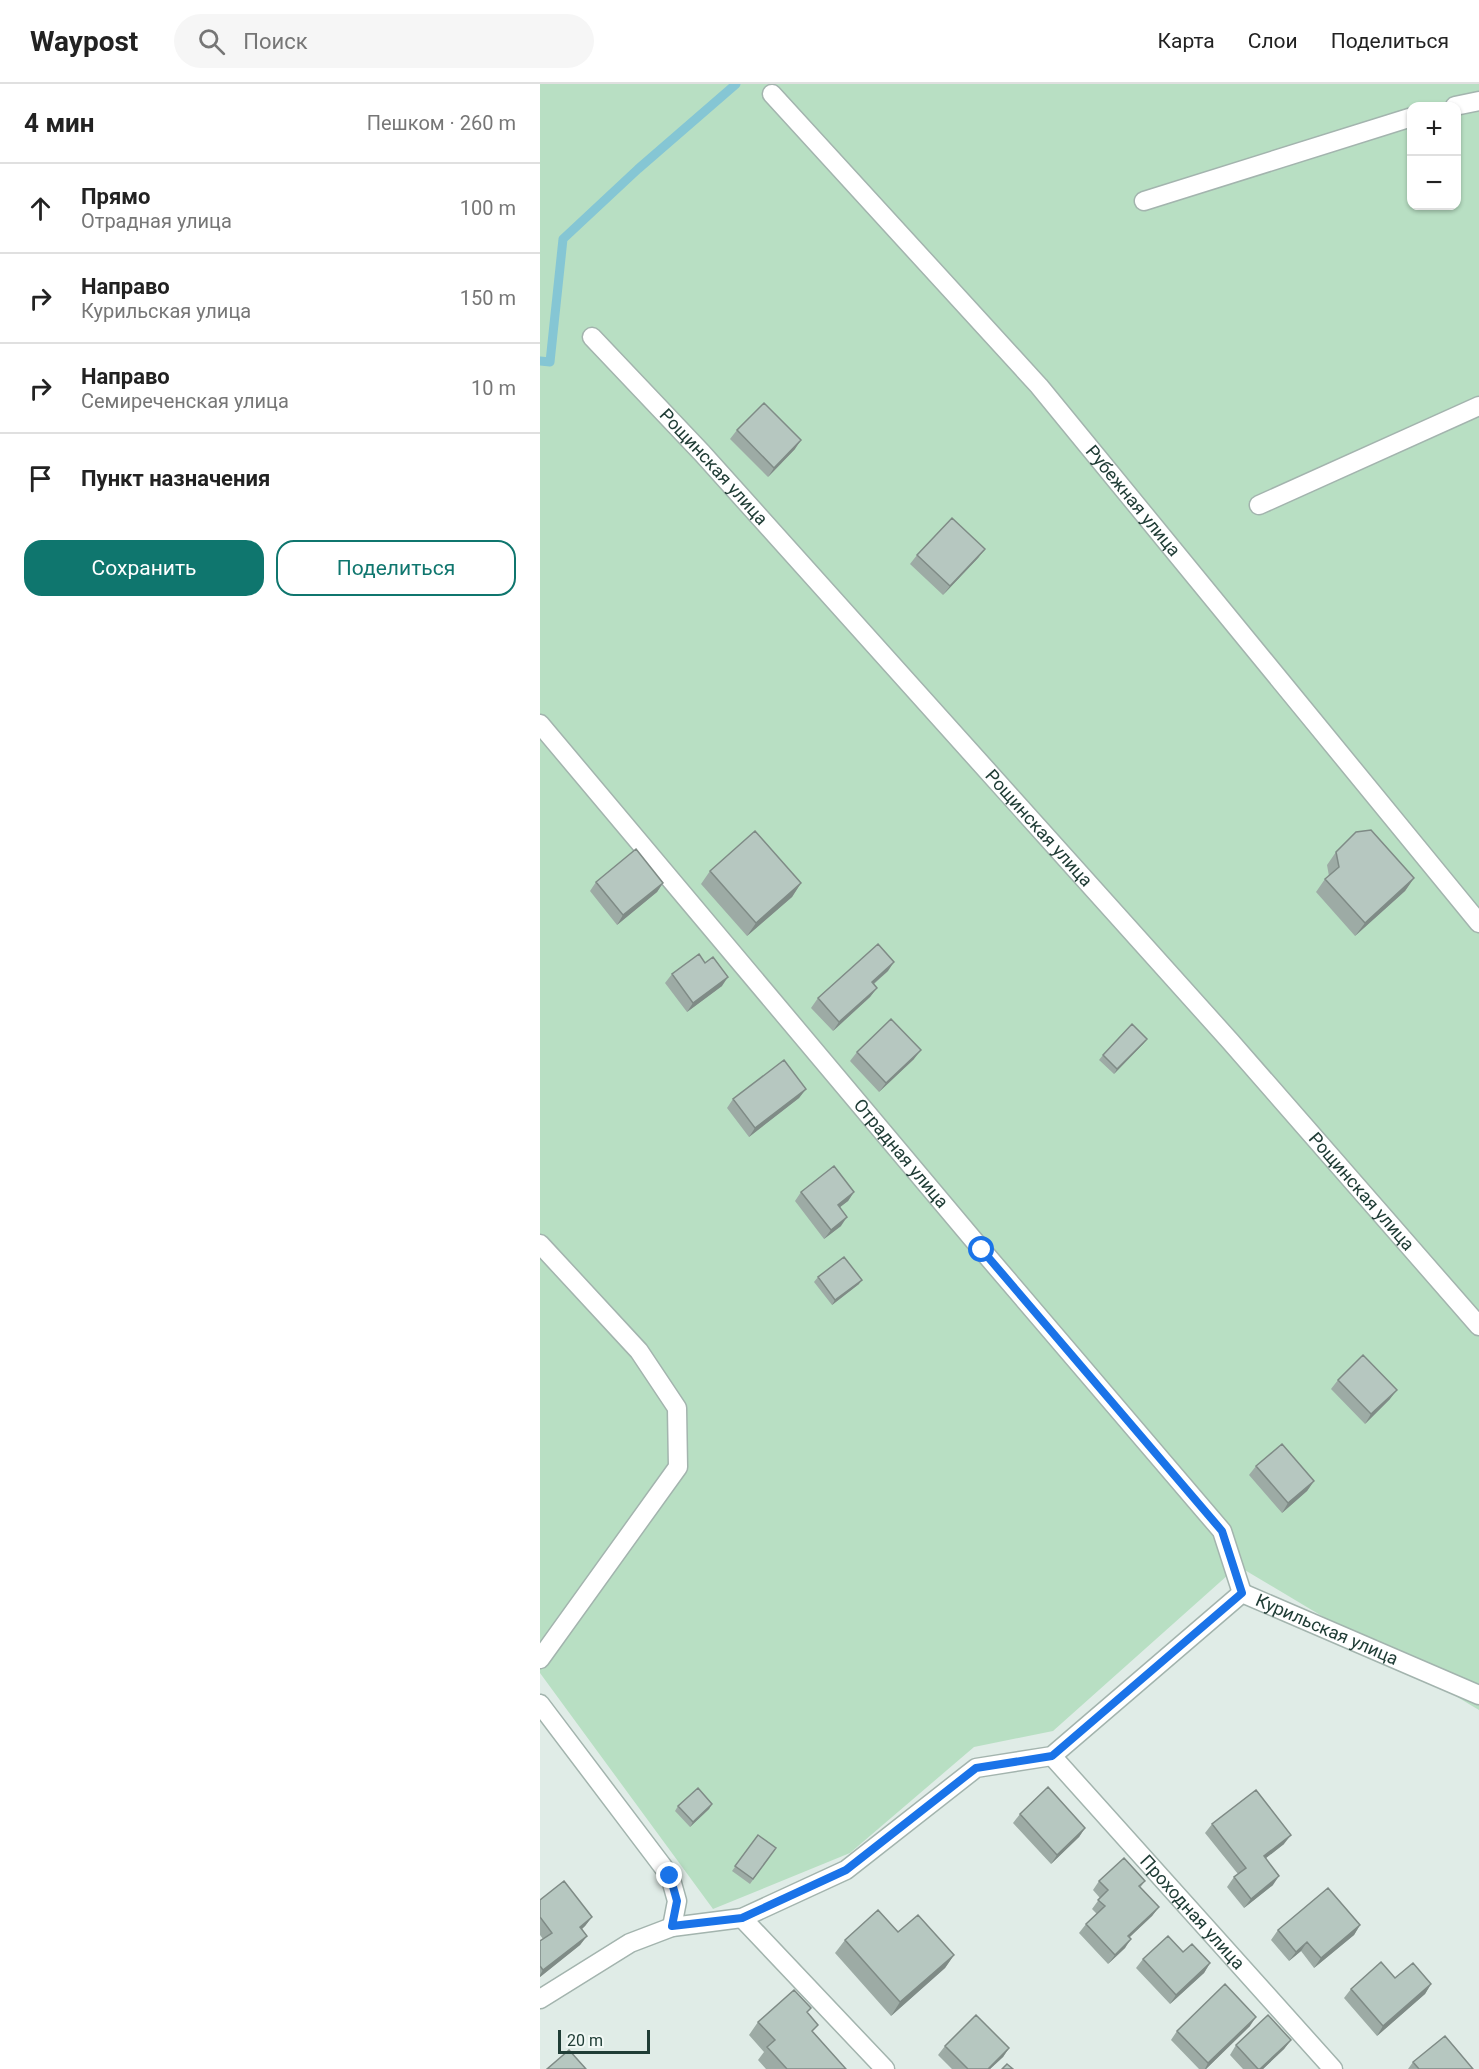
<!DOCTYPE html>
<html lang="ru">
<head>
<meta charset="utf-8">
<style>
  body { margin:0; font-family:Roboto,sans-serif; background:#f6f6f6; color:#222 }
  .controls { position:absolute; right:18px; top:18px; display:grid; overflow:hidden; border-radius:12px; box-shadow:0 2px 4px #0004 }
  .controls button { width:54px; height:54px; display:grid; place-items:center; padding:0; border:0; border-bottom:2px solid #e0e0e0; background:#fff; color:#222; font:30px sans-serif }
  .scale { position:absolute; left:18px; bottom:15px; width:92px; box-sizing:border-box; padding-left:6px; border:3px solid #203d36; border-top:0; font-size:16px; line-height:21px; white-space:nowrap; color:#203d36; -webkit-text-stroke:4px #f1f8f5; paint-order:stroke }
  .stop { position:absolute; width:18px; height:18px; margin:-14px; border:4px solid #1a73e8; border-radius:50%; background:#fff }
  .stop.end { background:#1a73e8; border-color:#fff; box-shadow:0 2px 6px #0008 }
  .list { margin:0; padding:0; list-style:none }
  h2 { display:flex; justify-content:space-between; align-items:center; height:78px; margin:0; padding:0 24px; font-size:26px }
  h2 small { font-size:20px; font-weight:400; color:#767676 }
  .list li { display:grid; grid-template-columns:39px 1fr auto; gap:18px; align-items:center; box-sizing:border-box; height:90px; padding:0 24px; border-top:2px solid #e0e0e0 }
  .list b { display:block; font-size:22px; white-space:nowrap }
  .list p { margin:0; font-size:20px; white-space:nowrap; color:#767676 }
  .list em { font-size:20px; font-style:normal; color:#767676 }
  .actions { display:flex; gap:12px; padding:18px 24px }
  .actions a { flex:1; padding:14px 0; border:2px solid #0f766e; border-radius:18px; text-align:center; font-size:21px; color:#0f766e }
  .actions .main { background:#0f766e; color:#fff }
  .icon { flex:none; width:33px; height:33px; fill:none; stroke:currentColor; stroke-width:2; stroke-linecap:round; stroke-linejoin:round }
  .map { position:relative; flex:none; width:939px; height:1985px; overflow:hidden }
  header { display:flex; align-items:center; gap:36px; box-sizing:border-box; height:84px; padding:0 30px; background:#fff; border-bottom:2px solid #e0e0e0 }
  header strong { font-size:28px }
  nav { display:flex; gap:33px; margin-inline-start:auto; font-size:21px }
  .search { width:420px; height:54px; background:#f6f6f6; display:flex; align-items:center; gap:15px; box-sizing:border-box; padding:0 21px; border-radius:33px; color:#767676; font-size:22px }
  main { display:flex }
  aside { flex:1; background:#fff }
  .map>svg:first-child { display:block }
  .green { fill:#b8dfc3; fill-rule:evenodd }
  .lines { fill:none; stroke-linecap:round; stroke-linejoin:round }
  .stream { stroke:#85c6d4; stroke-width:9 }
  .minor-casing { stroke:#a3b4ae; stroke-width:21 }
  .minor { stroke:#fff; stroke-width:18 }
  .wall { fill:#9daba5 }
  .shaded-wall { fill:#7f8b86 }
  .building { fill:#b6c7c0; stroke:#7f8b86; stroke-width:1.5 }
  .route { stroke:#1a73e8; stroke-width:8 }
  .labels { text-anchor:middle; stroke-width:4.5; stroke-linejoin:round; paint-order:stroke }
  .street-label { font-size:18px; fill:#203d36; stroke:#f1f8f5 }
</style>
</head>
<body>
<header>
<strong>Waypost</strong>
<div class="search"><svg class="icon" aria-label="search" viewBox="0 0 24 24"><circle cx="10" cy="10" r="6"/><path d="M15 15l6 6"/></svg>Поиск</div>
<nav><a>Карта</a><a>Слои</a><a>Поделиться</a></nav>
</header>
<main>
<aside>
<h2>4 мин<small>Пешком · 260 m</small></h2>
<ul class="list">
<li><svg class="icon" aria-label="ahead" viewBox="0 0 24 24"><path d="M12 20V5M6 11l6-6 6 6"/></svg><div><b>Прямо</b><p>Отрадная улица</p></div><em>100 m</em></li>
<li><svg class="icon" aria-label="right" viewBox="0 0 24 24"><path d="M7 20v-9h11M14 6l5 5-5 5"/></svg><div><b>Направо</b><p>Курильская улица</p></div><em>150 m</em></li>
<li><svg class="icon" aria-label="right" viewBox="0 0 24 24"><path d="M7 20v-9h11M14 6l5 5-5 5"/></svg><div><b>Направо</b><p>Семиреченская улица</p></div><em>10 m</em></li>
<li><svg class="icon" aria-label="arrive" viewBox="0 0 24 24"><path d="M6 21V4h12l-3 4 3 4H6"/></svg><div><b>Пункт назначения</b></div></li>
</ul>
<div class="actions"><a class="main">Сохранить</a><a>Поделиться</a></div>
</aside>
<div class="map">
<svg width="939" height="1985" viewBox="0 0 939 1985">
  <rect width="100%" height="100%" fill="#e0ece7"/>
  <path class="green" d="M0,0H939V1626L698,1482L513,1647L434,1663L310,1769L173,1825L0,1589ZM872,22H916V122H872Z"/>
  <g class="lines">
    <path class="stream" d="M0,277L10,278L23,155L98,85L196,0"/>
    <defs>
      <g id="minor">
        <path id="s1" d="M232,10L499,302L939,839"/>
        <path d="M915,22L939,17"/>
        <path d="M604,117L872,33"/>
        <path id="s2" d="M52,253L162,369L690,957L939,1242"/>
        <path d="M719,421L939,322"/>
        <path id="s3" d="M0,640L442,1166L682,1447L702,1509"/>
        <path d="M0,1160L99,1267L137,1324L138,1383L0,1575"/>
        <path d="M0,1620L130,1792L137,1817L132,1843"/>
        <path id="s4" d="M512,1672L793,1985"/>
        <path d="M202,1834L345,1985"/>
        <path id="s5" d="M0,1915L90,1859L132,1843L202,1834L306,1786L436,1684L512,1672L702,1509L939,1611"/>
      </g>
    </defs>
    <use href="#minor" class="minor-casing"/>
    <use href="#minor" class="minor"/>
  </g>
  <path class="wall" d="M197,346L255,365L228,393L190,355Z
    M445,465L438,474L403,511L370,480L377,471Z
    M796,768L874,794L865,807L815,852L776,808L785,795L789,792L787,781Z
    M170,787L261,799L252,813L207,852L161,800Z
    M56,798L123,799L117,808L77,841L50,807Z
    M348,887L334,900L337,904L330,913L293,947L271,924L278,914Z
    M132,890L182,902L147,928L125,899Z
    M604,959L574,990L559,976L563,971Z
    M317,968L374,975L339,1008L310,977Z
    M266,1005L259,1014L209,1053L187,1024L193,1015Z
    M261,1108H314L308,1117L300,1123L301,1142L284,1155L255,1117Z
    M278,1193L319,1200L292,1221L274,1198Z
    M798,1296L850,1315L825,1340L791,1305Z
    M716,1382L774,1397L767,1407L742,1429L709,1391Z
    M172,1720L169,1725L150,1743L135,1727L138,1722Z
    M480,1730L545,1744L539,1753L511,1780L473,1739Z
    M672,1740L744,1760L726,1774L733,1801L704,1824L687,1803L694,1793L698,1790L665,1749Z
    M218,1751L236,1764L210,1800L192,1787Z
    M559,1797H605L600,1804L619,1823L612,1832L590,1853L585,1864L568,1880L539,1849L546,1840L557,1830L552,1825L560,1814L553,1806Z
    M0,1816L52,1833L45,1842L42,1845L47,1852L40,1861L0,1893V1857L3,1855L0,1851Z
    M820,1841L814,1851L774,1884L761,1867L749,1877L731,1856L738,1846Z
    M358,1848L414,1871L405,1884L351,1932L295,1869L305,1856Z
    M643,1868L670,1879L664,1889L630,1920L596,1884L603,1875Z
    M855,1894L891,1900L885,1910L837,1952L804,1914L811,1905Z
    M268,1929L273,1948L306,1985H226L218,1976L224,1968L209,1951L218,1938Z
    M710,1942L666,1985H659L631,1956L637,1947Z
    M751,1956L744,1965L723,1985H703L690,1971L696,1961Z
    M405,1962L469,1964L463,1973L450,1985H412L398,1971Z
    M873,1978L933,1985H868Z"/>
  <path class="shaded-wall" d="M261,356L255,365L228,393L234,384Z
    M445,465L438,474L403,511L410,502Z
    M874,794L865,807L815,852L825,839Z
    M123,799L117,808L77,841L83,831Z
    M261,799L252,813L207,852L216,839Z
    M354,878L348,887L325,907L332,898Z
    M188,893L182,902L147,928L153,919Z
    M337,904L330,913L293,947L299,938Z
    M607,955L604,959L574,990L577,985Z
    M381,966L374,975L339,1008L346,999Z
    M266,1005L259,1014L209,1053L215,1044Z
    M314,1108L308,1117L291,1130L298,1121Z
    M307,1133L301,1142L284,1155L291,1146Z
    M322,1196L319,1200L292,1221L295,1216Z
    M857,1306L850,1315L825,1340L831,1330Z
    M774,1397L767,1407L742,1429L748,1419Z
    M172,1720L169,1725L150,1743L153,1738Z
    M545,1744L539,1753L511,1780L517,1771Z
    M751,1751L744,1760L717,1781L724,1772Z
    M739,1792L733,1801L704,1824L711,1815Z
    M619,1823L612,1832L581,1861L588,1852Z
    M52,1833L45,1842L34,1852L40,1843Z
    M820,1841L814,1851L774,1884L781,1874Z
    M47,1852L40,1861L0,1893V1891L3,1886Z
    M591,1855L585,1864L568,1880L575,1871Z
    M767,1858L761,1867L749,1877L756,1868Z
    M414,1871L405,1884L351,1932L360,1918Z
    M670,1879L664,1889L630,1920L636,1911Z
    M891,1900L885,1910L837,1952L843,1942Z
    M716,1933L710,1942L666,1985H665L668,1979Z
    M751,1956L744,1965L723,1985H720Z
    M469,1964L463,1973L450,1985H448Z"/>
  <path class="building" d="M224,319L261,356L234,384L197,346Z
    M412,434L445,465L410,502L377,471Z
    M831,746L874,794L825,839L785,795L799,783L796,768L816,748Z
    M215,747L261,799L216,839L170,787Z
    M96,765L123,799L83,831L56,798Z
    M338,860L354,878L332,898L337,904L299,938L278,914Z
    M159,870L165,879L173,873L188,893L153,919L132,890Z
    M351,935L381,966L346,999L317,968Z
    M592,940L607,955L577,985L563,971Z
    M244,976L266,1005L215,1044L193,1015Z
    M294,1082L314,1108L298,1121L307,1133L291,1146L261,1108Z
    M304,1173L322,1196L295,1216L278,1193Z
    M823,1271L857,1306L831,1330L798,1296Z
    M742,1360L774,1397L748,1419L716,1382Z
    M508,1703L545,1744L517,1771L480,1730Z
    M158,1704L172,1720L153,1738L138,1722Z
    M716,1706L751,1751L724,1772L739,1792L711,1815L694,1793L706,1784L672,1740Z
    M218,1751L236,1764L213,1795L195,1782Z
    M584,1774L605,1797L599,1802L619,1823L588,1852L591,1855L575,1871L546,1840L565,1822L558,1816L568,1806L559,1797Z
    M24,1797L52,1833L40,1843L47,1852L3,1886L0,1882V1857L12,1849L0,1833V1816Z
    M788,1804L820,1841L781,1874L767,1858L756,1868L738,1846Z
    M338,1826L358,1848L378,1831L414,1871L360,1918L305,1856Z
    M628,1852L643,1868L652,1860L670,1879L636,1911L603,1875Z
    M841,1878L855,1894L873,1879L891,1900L843,1942L811,1905Z
    M685,1900L716,1933L668,1979L637,1947Z
    M254,1906L271,1924L267,1928L278,1941L272,1947L306,1985H247L227,1963L235,1956L218,1938Z
    M436,1931L469,1964L448,1985H428L405,1962Z
    M728,1931L751,1956L720,1985H718L696,1961Z
    M905,1952L933,1985H879L873,1978Z
    M29,1966L46,1985H7Z
    M467,1980L473,1985H462Z"/>
  <g class="lines">
    <path class="route" d="M130,1792L137,1817L132,1842L202,1834L306,1786L436,1684L512,1672L702,1509L682,1447L442,1166"/>
  </g>
  <g class="labels">
    <g class="street-label">
      <text dy="6" stroke="none"><textPath href="#s2" startOffset="178">Рощинская улица</textPath></text>
      <text dy="6" stroke="none"><textPath href="#s1" startOffset="544">Рубежная улица</textPath></text>
      <text dy="6" stroke="none"><textPath href="#s2" startOffset="664">Рощинская улица</textPath></text>
      <text dy="6" stroke="none"><textPath href="#s3" startOffset="561">Отрадная улица</textPath></text>
      <text dy="6" stroke="none"><textPath href="#s2" startOffset="1150">Рощинская улица</textPath></text>
      <text dy="6" stroke="none"><textPath href="#s5" startOffset="921">Курильская улица</textPath></text>
      <text dy="6" stroke="none"><textPath href="#s4" startOffset="210">Проходная улица</textPath></text>
    </g>
  </g>
</svg>
<div class="controls">
<button>+</button>
<button>−</button>
</div>
<div class="scale">20 m</div>
<div class="stop" style="left:442px;top:1166px"></div>
<div class="stop end" style="left:130px;top:1792px"></div>
</div>
</main>
</body>
</html>
